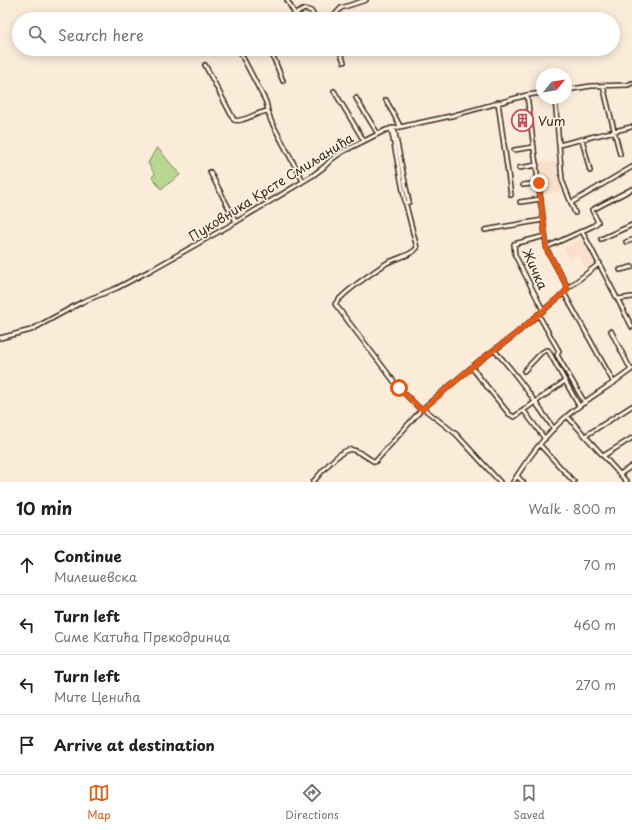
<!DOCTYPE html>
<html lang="en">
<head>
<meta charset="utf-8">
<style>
  body { margin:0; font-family:"Playpen Sans",sans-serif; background:#f2f2f2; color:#202124 }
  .compass { position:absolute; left:536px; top:68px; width:36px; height:36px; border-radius:50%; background:#fff; box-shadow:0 2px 10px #0003; rotate:60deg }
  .stop { position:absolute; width:12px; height:12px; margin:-9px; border:3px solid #ea580c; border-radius:50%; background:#fff }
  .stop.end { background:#ea580c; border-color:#fff; box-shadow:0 1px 4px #0008 }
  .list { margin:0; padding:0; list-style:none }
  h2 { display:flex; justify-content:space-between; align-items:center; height:52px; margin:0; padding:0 16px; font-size:17px }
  h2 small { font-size:13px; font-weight:400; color:#757577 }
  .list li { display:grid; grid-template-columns:26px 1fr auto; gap:12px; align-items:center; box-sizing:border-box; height:60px; padding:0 16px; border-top:1px solid #e0e0e0 }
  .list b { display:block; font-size:15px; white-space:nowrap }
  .list p { margin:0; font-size:13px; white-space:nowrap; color:#757577 }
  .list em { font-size:13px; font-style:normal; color:#757577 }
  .icon { flex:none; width:22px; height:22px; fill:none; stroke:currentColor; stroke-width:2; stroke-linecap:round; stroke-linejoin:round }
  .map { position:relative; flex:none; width:632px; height:482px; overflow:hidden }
  .search { position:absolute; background:#fff; box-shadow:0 2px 10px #0003; left:12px; right:12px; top:12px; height:44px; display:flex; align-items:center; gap:10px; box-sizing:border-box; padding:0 14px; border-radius:22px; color:#757577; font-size:15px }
  .sheet { height:292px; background:#fff }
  nav { display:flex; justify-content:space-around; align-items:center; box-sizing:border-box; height:56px; border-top:1px solid #e0e0e0; background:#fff; font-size:11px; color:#757577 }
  nav a { display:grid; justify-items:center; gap:2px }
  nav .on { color:#ea580c }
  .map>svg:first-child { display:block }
  .built { fill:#fadfcb }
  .green { fill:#b8d891; stroke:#7a8158 }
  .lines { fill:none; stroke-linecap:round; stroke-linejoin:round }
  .minor-casing { stroke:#3b2a1e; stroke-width:6 }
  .minor { stroke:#fcf5e5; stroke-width:3 }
  .route { stroke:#ea580c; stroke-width:5 }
  .labels { text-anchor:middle; stroke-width:3; stroke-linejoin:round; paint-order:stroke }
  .poi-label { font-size:13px; fill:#3b2a1e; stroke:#fcf5e5; text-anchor:start }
  .street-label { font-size:13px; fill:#3b2a1e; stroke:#fcf5e5 }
</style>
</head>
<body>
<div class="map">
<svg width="632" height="482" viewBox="0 0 632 482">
  <rect width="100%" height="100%" fill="#fbebd9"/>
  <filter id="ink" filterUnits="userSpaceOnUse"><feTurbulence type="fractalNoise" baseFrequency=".025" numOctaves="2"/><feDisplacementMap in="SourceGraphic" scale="8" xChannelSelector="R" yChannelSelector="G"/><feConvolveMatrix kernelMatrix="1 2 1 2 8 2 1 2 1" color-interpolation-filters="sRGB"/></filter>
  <g filter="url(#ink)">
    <path class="built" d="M537,162H557L561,191L541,195Z
      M584,238L597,262L586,269L578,255L569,259L564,248Z"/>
    <path class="green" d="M157,147L180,175L161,189L152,177L155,174L148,163Z"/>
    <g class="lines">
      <defs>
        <path id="minor" d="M287,0L295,14
          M289,19L295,14L305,9L311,11L316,19
          M331,19L341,8L366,0
          M242,49L241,54L266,102L268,111L271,121L303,181
          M270,49L283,81
          M339,49L344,62
          M205,65L234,120C242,123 257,112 268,111
          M603,86L620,154
          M566,90L591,86L628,85L632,83
          M334,91L364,141
          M527,95L547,250L568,288
          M356,98L378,134
          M555,98L562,180L575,213
          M386,100L400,126
          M498,102L511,195
          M391,128L405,201L417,248C411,256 396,258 387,263C372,273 346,290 335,304L399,388L421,410
          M394,128L409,202L405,203
          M582,139L590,171
          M559,145L631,127
          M514,150L534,147
          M519,168L537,165
          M210,172L236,222
          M523,185L539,183
          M520,202L541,199
          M571,203L632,167
          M485,230L543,220
          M582,231L632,327
          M601,239L632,225
          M626,242L632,240
          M547,247L593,226L598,222L592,210L632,189
          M620,270L632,267
          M564,293L614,383
          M618,299L632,297
          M543,310L515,255L514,244L545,236
          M538,314L559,351L557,355L585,403
          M611,331L631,370
          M0,338L31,330L82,302L117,288L151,270L236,222L312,176L324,167L332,159L342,152L386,130L451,116L527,95L542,93
          M494,350C517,374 535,402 554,429
          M472,368L509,414L514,417L565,381
          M524,371L541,353L546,350H548L579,406
          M424,409L456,434L500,482
          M524,411L545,439
          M567,416L627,482
          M585,436L632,406
          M540,445L574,482
          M603,456L632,438
          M620,474L632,466
          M517,476L523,482
          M313,482C320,474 342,446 353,450C360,452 368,458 375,462L421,410L478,362L512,337L564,293L568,288L600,263
          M513,482C528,458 546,434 567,416C587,398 611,386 632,369"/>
      </defs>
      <use href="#minor" class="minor-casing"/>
      <use href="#minor" class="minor"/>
    </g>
  </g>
  <g class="lines" filter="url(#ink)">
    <path class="route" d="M399,388L422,410L478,362L512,337L564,293L568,288L547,250L539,183"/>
  </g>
  <defs>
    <symbol id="building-ring" viewBox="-11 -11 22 22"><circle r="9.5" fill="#fcf5e5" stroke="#d1495b" stroke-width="1.5"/><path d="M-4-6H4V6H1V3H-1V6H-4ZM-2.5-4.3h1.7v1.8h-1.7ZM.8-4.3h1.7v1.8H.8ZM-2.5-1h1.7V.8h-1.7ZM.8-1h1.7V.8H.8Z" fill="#d1495b"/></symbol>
  </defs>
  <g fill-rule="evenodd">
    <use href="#building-ring" x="510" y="108" width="25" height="25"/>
  </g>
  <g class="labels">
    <g class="poi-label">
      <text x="538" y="126">Vum</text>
    </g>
    <g class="street-label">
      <text transform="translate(271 187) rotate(-32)" y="5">Пуковника Крсте Смиљанића</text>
      <text transform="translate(535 269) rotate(66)" y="5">Жичка</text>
    </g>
  </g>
</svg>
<svg class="compass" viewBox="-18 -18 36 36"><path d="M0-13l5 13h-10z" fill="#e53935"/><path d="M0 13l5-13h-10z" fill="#757577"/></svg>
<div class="stop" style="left:399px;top:388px"></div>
<div class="stop end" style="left:539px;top:183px"></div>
<div class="search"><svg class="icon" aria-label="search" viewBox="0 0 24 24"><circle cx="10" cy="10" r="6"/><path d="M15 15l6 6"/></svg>Search here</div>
</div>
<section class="sheet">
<h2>10 min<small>Walk · 800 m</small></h2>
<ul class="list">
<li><svg class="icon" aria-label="ahead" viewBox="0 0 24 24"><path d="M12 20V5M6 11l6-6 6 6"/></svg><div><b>Continue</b><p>Милешевска</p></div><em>70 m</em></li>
<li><svg class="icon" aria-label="left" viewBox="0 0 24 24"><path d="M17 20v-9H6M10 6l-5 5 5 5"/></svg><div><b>Turn left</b><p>Симе Катића Прекодринца</p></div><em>460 m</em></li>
<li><svg class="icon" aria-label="left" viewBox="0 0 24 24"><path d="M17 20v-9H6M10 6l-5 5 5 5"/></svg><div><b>Turn left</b><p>Мите Ценића</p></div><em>270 m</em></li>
<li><svg class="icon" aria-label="arrive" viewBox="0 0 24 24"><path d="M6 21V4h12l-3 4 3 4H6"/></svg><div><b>Arrive at destination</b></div></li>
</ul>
</section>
<nav>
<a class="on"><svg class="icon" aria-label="map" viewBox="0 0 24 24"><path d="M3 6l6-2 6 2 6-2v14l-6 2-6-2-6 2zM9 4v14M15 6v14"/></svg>Map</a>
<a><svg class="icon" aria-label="directions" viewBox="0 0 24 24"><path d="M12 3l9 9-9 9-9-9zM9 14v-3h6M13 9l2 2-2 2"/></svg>Directions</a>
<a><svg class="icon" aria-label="saved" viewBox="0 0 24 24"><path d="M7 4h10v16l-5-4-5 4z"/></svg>Saved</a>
</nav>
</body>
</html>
